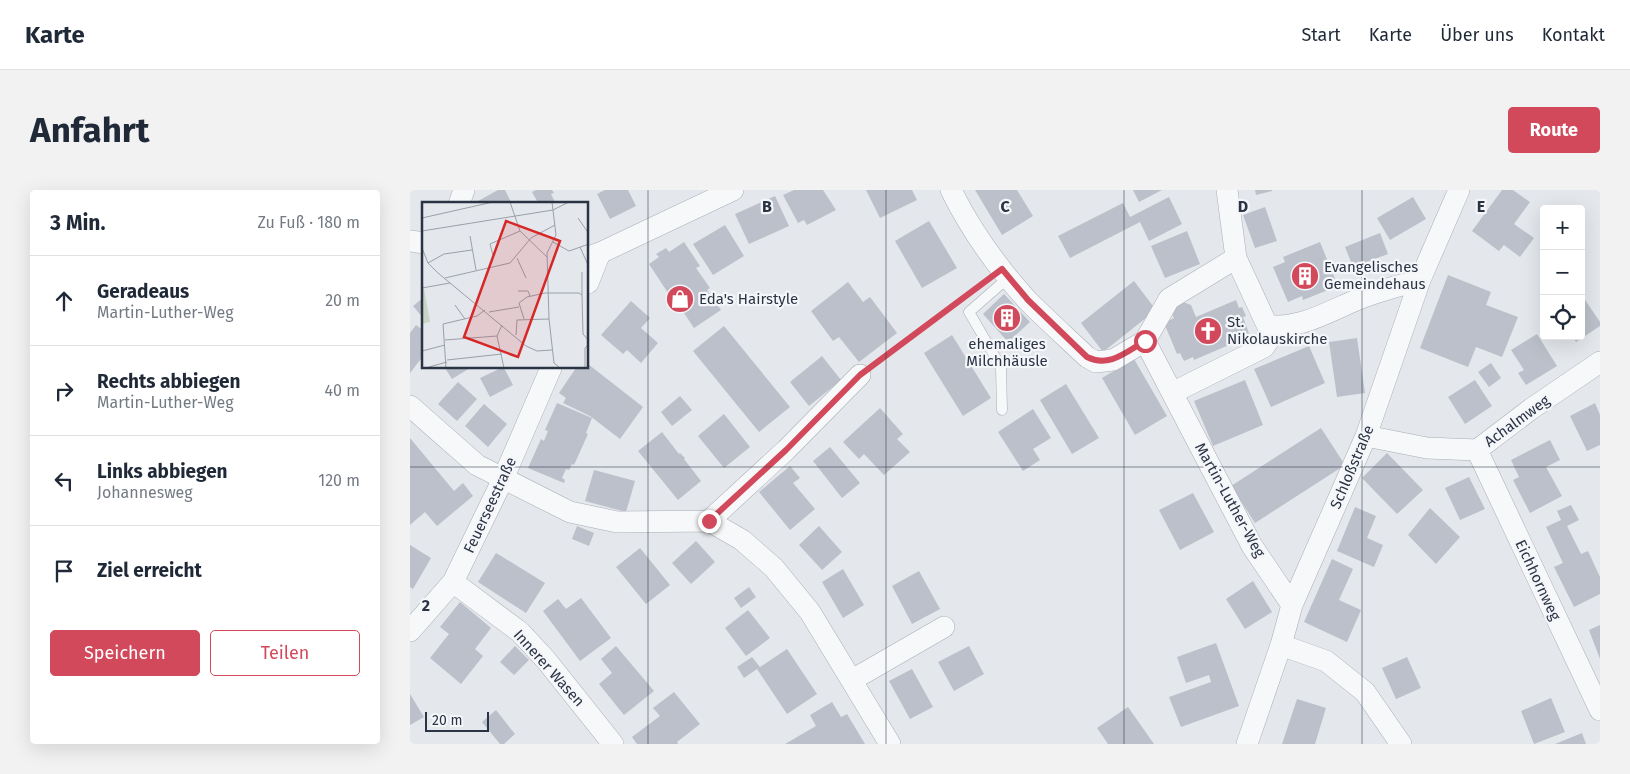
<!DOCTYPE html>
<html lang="de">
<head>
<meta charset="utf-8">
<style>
  body { margin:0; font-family:"Fira Sans",sans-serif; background:#f2f2f3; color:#1f2937 }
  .controls { position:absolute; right:15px; top:15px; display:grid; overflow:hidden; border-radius:5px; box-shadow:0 5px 20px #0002 }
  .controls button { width:45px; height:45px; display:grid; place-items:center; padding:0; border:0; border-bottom:1px solid #e0e1e3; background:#fff; color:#1f2937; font:25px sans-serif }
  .scale { position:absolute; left:15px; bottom:12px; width:64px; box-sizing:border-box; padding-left:5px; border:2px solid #2b3445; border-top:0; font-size:14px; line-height:18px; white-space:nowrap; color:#2b3445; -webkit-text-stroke:4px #f4f6f9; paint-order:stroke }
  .stop { position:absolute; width:15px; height:15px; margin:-11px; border:4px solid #d1495b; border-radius:50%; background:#fff }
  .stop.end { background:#d1495b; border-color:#fff; box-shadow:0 1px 5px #0008 }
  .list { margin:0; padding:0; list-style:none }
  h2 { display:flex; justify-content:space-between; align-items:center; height:65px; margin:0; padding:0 20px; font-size:21px }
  h2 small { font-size:16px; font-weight:400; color:#747a83 }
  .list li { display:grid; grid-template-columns:32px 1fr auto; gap:15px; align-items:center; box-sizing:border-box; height:90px; padding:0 20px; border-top:1px solid #e0e1e3 }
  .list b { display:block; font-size:19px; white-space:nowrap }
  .list p { margin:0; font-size:16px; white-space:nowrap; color:#747a83 }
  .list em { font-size:16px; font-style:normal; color:#747a83 }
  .actions { display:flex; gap:10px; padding:15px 20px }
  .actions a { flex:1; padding:11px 0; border:1px solid #d1495b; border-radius:5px; text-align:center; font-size:18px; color:#d1495b }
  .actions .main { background:#d1495b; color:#fff }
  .icon { flex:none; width:28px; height:28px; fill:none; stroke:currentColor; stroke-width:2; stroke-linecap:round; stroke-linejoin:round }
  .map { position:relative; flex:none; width:1190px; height:554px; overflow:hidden; border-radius:5px }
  header { display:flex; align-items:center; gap:30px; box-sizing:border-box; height:70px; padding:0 25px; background:#fff; border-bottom:1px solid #e0e1e3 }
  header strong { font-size:24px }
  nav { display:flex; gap:28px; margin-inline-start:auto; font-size:18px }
  .intro { display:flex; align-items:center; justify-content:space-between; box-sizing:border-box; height:120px; padding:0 30px }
  h1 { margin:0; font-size:35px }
  .button { padding:12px 22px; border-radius:5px; background:#d1495b; color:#fff; font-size:18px; font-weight:700 }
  main { display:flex; gap:30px; padding:0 30px }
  aside { flex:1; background:#fff; border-radius:5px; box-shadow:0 5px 20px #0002 }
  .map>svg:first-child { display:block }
  .building { fill:#bbc0ca }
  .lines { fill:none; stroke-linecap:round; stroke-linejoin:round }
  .service-casing { stroke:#a9aeb7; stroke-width:11 }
  .minor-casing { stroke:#a9aeb7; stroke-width:22 }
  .path { stroke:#c2c5cb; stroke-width:3; stroke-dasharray:4 4; stroke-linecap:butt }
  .service { stroke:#f7f8fa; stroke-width:10 }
  .minor { stroke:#f7f8fa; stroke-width:21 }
  .route { stroke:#d1495b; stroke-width:6 }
  .grid { fill:none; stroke:#2b3445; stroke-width:1; stroke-opacity:0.55 }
  .labels { text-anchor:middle; stroke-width:4.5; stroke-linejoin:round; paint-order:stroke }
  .poi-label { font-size:15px; fill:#2b3445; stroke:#f4f6f9; text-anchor:start }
  .street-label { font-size:15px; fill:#2b3445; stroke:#f4f6f9 }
  .inset-road { fill:none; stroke:#9a9fa9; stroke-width:1 }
  .view { fill:#d62828; fill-opacity:0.15; stroke:#d62828; stroke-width:2.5 }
  .inset-edge { fill:none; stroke:#2b3445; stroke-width:2.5 }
  .grid-label { font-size:16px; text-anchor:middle; font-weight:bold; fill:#2b3445; stroke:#f4f6f9; stroke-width:4.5; stroke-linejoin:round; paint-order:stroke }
</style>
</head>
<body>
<header>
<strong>Karte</strong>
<nav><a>Start</a><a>Karte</a><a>Über uns</a><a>Kontakt</a></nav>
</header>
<div class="intro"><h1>Anfahrt</h1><a class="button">Route</a></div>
<main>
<aside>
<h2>3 Min.<small>Zu Fuß · 180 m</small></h2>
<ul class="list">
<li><svg class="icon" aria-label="ahead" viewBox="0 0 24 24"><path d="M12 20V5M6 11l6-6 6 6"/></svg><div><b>Geradeaus</b><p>Martin-Luther-Weg</p></div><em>20 m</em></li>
<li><svg class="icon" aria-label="right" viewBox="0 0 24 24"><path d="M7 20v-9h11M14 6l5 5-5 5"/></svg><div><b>Rechts abbiegen</b><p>Martin-Luther-Weg</p></div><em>40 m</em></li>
<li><svg class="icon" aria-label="left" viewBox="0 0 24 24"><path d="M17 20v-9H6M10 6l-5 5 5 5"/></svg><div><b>Links abbiegen</b><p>Johannesweg</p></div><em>120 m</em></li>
<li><svg class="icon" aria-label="arrive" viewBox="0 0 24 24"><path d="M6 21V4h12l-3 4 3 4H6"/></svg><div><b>Ziel erreicht</b></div></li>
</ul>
<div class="actions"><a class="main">Speichern</a><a>Teilen</a></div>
</aside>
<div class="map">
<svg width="1190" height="554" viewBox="0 0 1190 554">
  <rect width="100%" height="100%" fill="#e4e7ec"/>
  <path class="building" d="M88,0H95L102,14H70L68,11Z
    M126,0H142L144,3L141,4L146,14H125L124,12L127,11L122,2Z
    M195,0H218L226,16L200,29L187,4Z
    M384,0H413L426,20L397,35L394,30L388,33L373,5Z
    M456,0H502L507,10L470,28Z
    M565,0H607L623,26L592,45Z
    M723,0H752L729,12Z
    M845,0H862V1L846,5Z
    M1092,0H1103L1120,12L1104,34L1124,48L1110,67L1094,55L1089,61L1062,41Z
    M365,6L379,36L339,54L325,24Z
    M759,7L772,34L739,51L730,32L660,68L648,46L713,13L720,27Z
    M1003,7L1016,29L980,50L967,28Z
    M855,17L867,51L845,58L833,25Z
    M519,31L547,78L512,98L485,51Z
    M315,35L334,66L303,85L283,54Z
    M777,41L790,74L755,88L741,56Z
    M970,43L978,64L943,77L935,57Z
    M274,52L290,76L286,78L300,98L297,100L311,120L284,138L260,102L258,103L239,74L249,67L246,64L256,58L259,62Z
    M910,52L928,96L893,110L892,106L878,112L863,77L875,72L873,67Z
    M1038,85L1081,102L1076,115L1108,127L1092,167L1066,157L1058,177L1010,158Z
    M724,91L746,120L693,162L671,133Z
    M438,92L453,112L460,107L487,143L449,172L429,147L423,151L401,121Z
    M594,104L620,132L598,152L573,124Z
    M1171,104L1190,132V136L1166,152L1162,146H1171Z
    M14,107V129L3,116Z
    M826,110L829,118L832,117L836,126L833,127L840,146L784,170L783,167L774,171L770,163L767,164L754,133L764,128L762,124L765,115L773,112L781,115L786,127Z
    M221,111L240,128L231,138L248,153L231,173L217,160L213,164L191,145Z
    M6,135L14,141V165L0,183V143Z
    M314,136L380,217L349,242L283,161Z
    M1127,144L1147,176L1116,195L1108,183L1114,180L1101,160Z
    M542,145L581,208L553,226L514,163Z
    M947,148L955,203L927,207L919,152Z
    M899,156L915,193L861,217L844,179Z
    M412,166L431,190L399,216L380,192Z
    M724,169L757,226L725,245L692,188Z
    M1081,173L1091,188L1079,197L1068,182Z
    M178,174L233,217L210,249L180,226L153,213L156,208L149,203L166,178H178Z
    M35,178H60L42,189Z
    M91,178H94L103,195L80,207L70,188Z
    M835,190L853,235L803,256L784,211Z
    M1065,190L1082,216L1055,234L1038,207Z
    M48,192L67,209L47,231L28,214Z
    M656,194L689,248L662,264L630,210Z
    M270,206L282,220L262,236L251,222Z
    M147,213L182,228L176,243L178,244L164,275L162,274L159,280L156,279L152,288L155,290L154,293L118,278L131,249L134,251L138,241L135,240Z
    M1185,213L1190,225V255L1177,261L1160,226Z
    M74,214L97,234L78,257L55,236Z
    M470,218L493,244L487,249L500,262L474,285L454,264L449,269L433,252Z
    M623,219L641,248L623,259L630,270L613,281L588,242Z
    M314,224L340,257L314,278L288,246Z
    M911,238L935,275L845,333L821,296Z
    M252,242L269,264L270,263L275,268L274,269L291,291L268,310L228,261Z
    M0,248L44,301L53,293L63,306L27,336L15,322L0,335Z
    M1140,250L1150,270L1136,277L1152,306L1120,323L1103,290L1109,287L1101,270Z
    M420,257L450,293L432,308L403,271Z
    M977,263L1013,300L987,324L952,288Z
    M380,276L390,288L383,293L405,319L380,340L349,302Z
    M184,280L225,291L216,322L175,311Z
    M1059,287L1075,319L1050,330L1035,298Z
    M783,303L804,342L770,360L749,320Z
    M1161,315L1169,330L1157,336L1171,364L1178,361L1190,387V404L1164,417L1144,377L1153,373L1136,337L1151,330L1147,321Z
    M945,317L966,326L957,348L973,355L964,377L927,361Z
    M1020,318L1050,347L1026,374L998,345Z
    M167,336L184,343L179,356L162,349Z
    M409,336L432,362L412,380L389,355Z
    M286,351L305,372L281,394L262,373Z
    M0,355L21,368L3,399L0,397Z
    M230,358L260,395L236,414L206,377Z
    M86,363L135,393L116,423L68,392Z
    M922,369L943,379L929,410L951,420L937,452L894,432Z
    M433,379L454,415L433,428L412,392Z
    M509,381L530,419L502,434L482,396Z
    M843,391L862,422L835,439L816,409Z
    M339,397L346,407L331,418L324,408Z
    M171,408L201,448L170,471L133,421L148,409L156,419Z
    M50,412L81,438L65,459L73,466L51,494L20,468L39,444L30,437Z
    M338,420L360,448L336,466L315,438Z
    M1190,435V469L1179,440Z
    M806,453L829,516L771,537L759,507L801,492L799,485L776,493L767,467Z
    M105,456L119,470L104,485L90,472Z
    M206,456L244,501L214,525L189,494L202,483L191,469Z
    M559,456L574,484L544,501L528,472Z
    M377,459L407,504L377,524L347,479L334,488L327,477L342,467L350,477Z
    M997,467L1011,498L986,509L972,478Z
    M502,479L523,517L500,529L479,491Z
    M264,502L290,534L267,552L268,554H227L222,547L250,526L243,518Z
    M0,504L14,527L0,535Z
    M1141,508L1155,542L1124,554L1111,521Z
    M887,509L916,518L905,554H872Z
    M422,512L431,527L437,524L455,554H375L406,536L400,525Z
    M718,517L744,554H698L687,538Z
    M86,520L105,544L94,554H90L72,532Z
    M1172,543L1176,554H1145Z"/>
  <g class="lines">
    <defs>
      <path id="service" d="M592,220L591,177L559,122L599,87"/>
      <path id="minor" d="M541,0C560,39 588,78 618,111C637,130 657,148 677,167L686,172L703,170L735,151L759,109L826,68
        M817,0L826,68L857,135C890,141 924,118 954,107C972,100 991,95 1010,90
        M49,14L54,0
        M0,51L14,53
        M178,67L190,63L323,0
        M178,93L190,63
        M735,151L842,356L882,415
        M762,203L854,157L868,137
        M0,216L67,275L160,322L207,332L299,331L332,350L364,378L400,422L480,554
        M956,246L1017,258L1067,260L1121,219L1190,172
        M1067,260L1190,520
        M299,331L376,260L450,185
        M43,392L110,442L136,470L203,554
        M0,441L43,392L93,289L141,178
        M871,455L916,471L955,502L991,554
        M442,490L534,437
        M837,554L871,455L882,415L956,246L1010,90L1049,0"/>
    </defs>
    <use href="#service" class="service-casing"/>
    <use href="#minor" class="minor-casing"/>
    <path class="path" d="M467,172L546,113"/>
    <use href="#service" class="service"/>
    <use href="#minor" class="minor"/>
  </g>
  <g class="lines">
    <path class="route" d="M299,331L376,260L450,185L592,79L618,110L677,167C699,178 716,162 735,151"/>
  </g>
  <path class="grid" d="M238,0V554M476,0V554M714,0V554M952,0V554M0,277H1190"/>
  <defs>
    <symbol id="building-disc" viewBox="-11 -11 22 22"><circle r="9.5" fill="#d1495b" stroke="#f4f6f9"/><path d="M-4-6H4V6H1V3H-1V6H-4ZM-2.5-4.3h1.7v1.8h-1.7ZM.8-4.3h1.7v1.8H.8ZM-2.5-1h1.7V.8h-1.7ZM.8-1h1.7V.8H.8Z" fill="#fff"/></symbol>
    <symbol id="shop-disc" viewBox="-11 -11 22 22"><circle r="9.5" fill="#d1495b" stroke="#f4f6f9"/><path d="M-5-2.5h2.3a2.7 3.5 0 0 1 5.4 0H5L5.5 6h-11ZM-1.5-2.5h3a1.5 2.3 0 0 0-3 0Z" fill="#fff"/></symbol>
    <symbol id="church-disc" viewBox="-11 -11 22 22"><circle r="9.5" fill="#d1495b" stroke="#f4f6f9"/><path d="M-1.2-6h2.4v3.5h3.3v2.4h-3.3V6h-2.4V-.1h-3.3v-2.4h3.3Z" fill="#fff"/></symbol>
  </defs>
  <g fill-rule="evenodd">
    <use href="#building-disc" x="879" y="70" width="32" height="32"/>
    <use href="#shop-disc" x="254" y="93" width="32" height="32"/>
    <use href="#building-disc" x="581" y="112" width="32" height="32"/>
    <use href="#church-disc" x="782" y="125" width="32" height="32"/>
  </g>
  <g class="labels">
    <g class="poi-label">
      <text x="914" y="82">Evangelisches<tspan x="914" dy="17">Gemeindehaus</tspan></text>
      <text x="289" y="114">Eda's Hairstyle</text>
      <text x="817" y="137">St.<tspan x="817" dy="17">Nikolauskirche</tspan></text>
      <text x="597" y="159" text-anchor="middle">ehemaliges<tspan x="597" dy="17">Milchhäusle</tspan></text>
    </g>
    <g class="street-label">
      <text transform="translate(1107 231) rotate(-36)" y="5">Achalmweg</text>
      <text transform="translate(942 277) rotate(-67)" y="5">Schloßstraße</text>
      <text transform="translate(820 310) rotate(61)" y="5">Martin-Luther-Weg</text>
      <text transform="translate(80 315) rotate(-65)" y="5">Feuerseestraße</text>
      <text transform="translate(1128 390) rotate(65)" y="5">Eichhornweg</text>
      <text transform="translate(139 478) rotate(48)" y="5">Innerer Wasen</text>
    </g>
  </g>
  <g transform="translate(12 12)">
    <rect width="166" height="166" fill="#e4e7ec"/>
    <path d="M0,75L8,120L0,122Z" fill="#c9d6c5"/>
    <path class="inset-road" d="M88,0L98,29L125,55M130,0L134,33L125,51L127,117L132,161L138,166M0,16L71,0M156,16L167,32M0,29L131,8L147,0M48,34L54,68M131,40L147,49L167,42M158,45L167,65M0,46L6,61L16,71L104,144L115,149L130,148M71,53L68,42L98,29M95,56L104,76M6,61L22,52L50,48M23,76L88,61L109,36L133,23M0,86L28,81M96,89H106L108,94M160,93V70M33,103L43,117M67,110L97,105M102,117L97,101L105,95L123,91H157L160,93L161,132L167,139M80,123L75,134L82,166M94,133L95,118L127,117M23,138L75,134M0,149L23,143M25,158L80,152M7,165L25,160M24,166L21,122L55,114L63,108M163,166V146L167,142"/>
    <path class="view" d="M84,19L138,39L96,155L42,135Z"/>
    <rect width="166" height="166" class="inset-edge"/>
  </g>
  <g class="grid-label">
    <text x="357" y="22">B</text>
    <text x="595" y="22">C</text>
    <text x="833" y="22">D</text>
    <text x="1071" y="22">E</text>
    <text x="16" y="421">2</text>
  </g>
</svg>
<div class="controls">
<button>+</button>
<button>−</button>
<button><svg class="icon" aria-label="locate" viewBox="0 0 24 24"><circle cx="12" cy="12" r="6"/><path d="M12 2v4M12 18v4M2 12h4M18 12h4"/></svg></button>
</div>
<div class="scale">20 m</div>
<div class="stop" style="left:735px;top:151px"></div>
<div class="stop end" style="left:299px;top:331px"></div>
</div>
</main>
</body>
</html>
